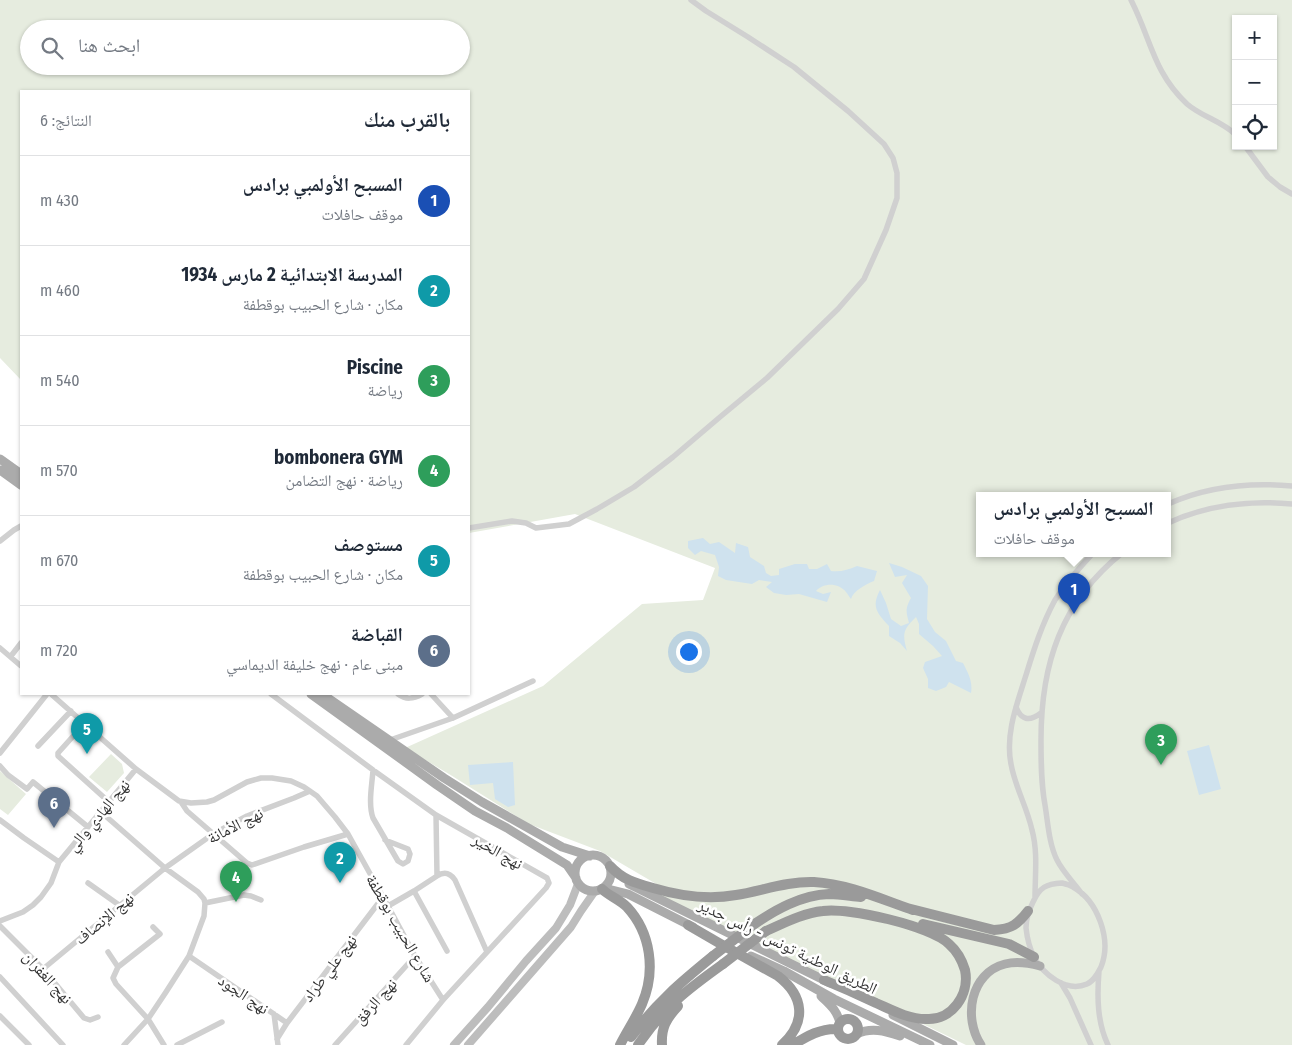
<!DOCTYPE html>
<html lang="ar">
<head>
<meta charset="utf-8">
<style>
  body { margin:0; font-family:"Fira Sans Condensed","Noto Naskh Arabic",sans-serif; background:#f6f6f7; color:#1f2937; direction:rtl }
  .controls { position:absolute; right:15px; top:15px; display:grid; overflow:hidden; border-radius:0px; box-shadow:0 1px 4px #0004 }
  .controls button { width:45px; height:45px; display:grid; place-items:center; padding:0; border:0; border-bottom:1px solid #e0e1e3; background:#fff; color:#1f2937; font:25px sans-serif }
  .you { position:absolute; left:688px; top:651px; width:18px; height:18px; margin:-12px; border:4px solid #fff; border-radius:50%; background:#1a73e8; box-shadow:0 0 0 8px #1a73e833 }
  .badge { display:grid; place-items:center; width:32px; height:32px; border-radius:50%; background:#d93025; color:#fff; font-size:16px; font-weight:700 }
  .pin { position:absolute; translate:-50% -41px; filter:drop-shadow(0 1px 2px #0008) }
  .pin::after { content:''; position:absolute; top:26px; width:18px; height:15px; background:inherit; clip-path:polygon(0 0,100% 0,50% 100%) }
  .popup { position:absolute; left:976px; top:492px; width:195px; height:65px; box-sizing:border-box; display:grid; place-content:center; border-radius:0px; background:#fff; filter:drop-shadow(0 1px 4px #0005); font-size:16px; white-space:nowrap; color:#747a83 }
  .popup b { font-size:19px; color:#1f2937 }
  .popup::after { content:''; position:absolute; left:50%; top:100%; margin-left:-10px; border:10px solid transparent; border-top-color:#fff }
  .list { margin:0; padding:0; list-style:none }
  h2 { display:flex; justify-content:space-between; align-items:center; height:65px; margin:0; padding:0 20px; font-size:21px }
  h2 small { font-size:16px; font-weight:400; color:#747a83 }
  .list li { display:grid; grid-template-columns:32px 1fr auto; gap:15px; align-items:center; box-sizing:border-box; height:90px; padding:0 20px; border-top:1px solid #e0e1e3 }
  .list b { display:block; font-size:19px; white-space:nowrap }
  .list p { margin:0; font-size:16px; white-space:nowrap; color:#747a83 }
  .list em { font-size:16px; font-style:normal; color:#747a83 }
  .icon { flex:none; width:28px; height:28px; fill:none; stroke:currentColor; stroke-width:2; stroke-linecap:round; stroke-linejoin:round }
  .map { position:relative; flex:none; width:1292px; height:1045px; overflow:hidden; direction:ltr }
  .search { position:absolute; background:#fff; box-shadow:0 1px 4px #0004; left:20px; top:20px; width:450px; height:55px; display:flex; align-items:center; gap:12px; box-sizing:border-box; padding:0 18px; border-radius:28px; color:#747a83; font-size:19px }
  .panel { position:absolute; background:#fff; box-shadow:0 1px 4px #0004; left:20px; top:90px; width:450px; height:605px; border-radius:0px; direction:rtl }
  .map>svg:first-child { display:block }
  .green { fill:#e6ecdf; fill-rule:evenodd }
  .water { fill:#cfe2ee }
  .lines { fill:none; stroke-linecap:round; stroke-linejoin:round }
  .street { stroke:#d0d0d0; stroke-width:5.5 }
  .secondary { stroke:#bdbdbd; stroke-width:8 }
  .primary { stroke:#ababab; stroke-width:9 }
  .highway { stroke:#9a9a9a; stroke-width:10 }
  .highway-bridge { stroke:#9a9a9a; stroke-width:10 }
  .labels { text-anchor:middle; stroke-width:5; stroke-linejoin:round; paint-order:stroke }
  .street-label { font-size:16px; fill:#333; stroke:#fff }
</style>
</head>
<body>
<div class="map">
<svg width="1292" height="1045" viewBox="0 0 1292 1045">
  <rect width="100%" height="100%" fill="#fff"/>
  <path class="green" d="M0,0H1292V1045H966L654,893L658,885L600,851L529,824L449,774L405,748L543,686L642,604L703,600L715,568L575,514L469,533V91H21V380L0,358ZM1236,19H1273V146H1236ZM29,29H461V66H29ZM980,495H1168V553H980Z
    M111,754L122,764L124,773L107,792L89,777Z
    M0,771L26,794L8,815L0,809Z"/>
  <path class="water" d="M703,538L710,544L719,542L735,553L736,543L748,547L750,557L764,566L766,573L771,576L779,575V569L795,564H807L809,569H817L827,564L831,571C841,572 848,570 857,566L877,571L874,581C866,584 853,591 851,599C849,597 848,594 846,592C839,583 824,582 816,591L823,594L831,592L827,602L799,594L786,595L774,593L766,587L772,582L759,580L752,584L726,580L718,576L719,567L715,555L701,551L695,555L688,548V541Z
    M889,563L902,567L921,576L928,586L927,619L935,632L946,641L956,661L963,663C968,673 973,681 971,693L949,682L946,687L936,691L928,688V679L923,668L925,662L942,656L933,646L919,634V624L916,617C903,630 902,633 907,651L900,643L889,636V626C877,613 871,607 880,590L886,603L891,619L901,626L909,623C906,612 905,609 911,598L902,583L907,575L895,577Z
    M1209,745L1221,789L1199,795L1187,751Z
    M513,762L515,805L508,807L495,799L493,783L470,785L468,765Z"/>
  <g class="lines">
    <path class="street" d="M1131,0C1151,39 1153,72 1187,104C1202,117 1222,121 1236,135
      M1245,146L1268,177L1280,187L1292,194
      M1168,504C1208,486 1248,482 1292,486
      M1168,523C1207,505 1250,500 1292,504
      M469,528L512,521L526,523L536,528L569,524L597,509L634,487L673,457L720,417L767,378L838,309L864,279L886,230L897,198V173L893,158L884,144L848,111L794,67L748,37L706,11L691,0
      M0,541L14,530L21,526
      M0,648L21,666
      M11,656L21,643
      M51,694L136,769L179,801L191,803L207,802L214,800L247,782L261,778H272L291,781L304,787L317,796L335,817L348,834L388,906L415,956L443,1000
      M271,694L373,770L436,815L547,878L549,883L546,888L443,1000L406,1045
      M398,694C406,700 413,699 422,694
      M431,694L453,718
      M1016,707C1021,720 1029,722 1041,713
      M85,723L58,753V756L109,802
      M390,740L453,718L533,681
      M38,746L71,711
      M0,753L47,694
      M0,766L8,775L27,789L33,782L88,827
      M373,770C372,785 368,804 373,818L398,861L403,864L408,861L410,854L408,849L385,840
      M181,802L187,811L247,863L252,865L304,847L348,834
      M101,812L165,868L198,892L204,899L205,903L204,916L189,956L166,992L148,1019L124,1045
      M0,820L24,838L59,862
      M437,876C445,871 450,873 455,880L487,952
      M88,883L119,905
      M1062,883C1066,884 1070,885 1073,887C1098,901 1112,940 1101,967C1098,973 1094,981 1087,984C1066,993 1043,974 1034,957C1030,949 1027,937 1026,928C1026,919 1029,910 1033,902C1040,887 1046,884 1062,883Z
      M414,891L447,951
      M1082,894C1074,883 1063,872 1057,860C1049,844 1048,823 1045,805C1041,783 1041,762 1041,740C1041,664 1061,602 1122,553
      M1035,898C1035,875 1038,852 1032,830C1027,807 1015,787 1011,764C1005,734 1017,704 1026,675C1034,649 1042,624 1055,600C1066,583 1079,568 1093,553
      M205,903L244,895L251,896L261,900
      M388,906L414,891L437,876L436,815
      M0,921L23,912L33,905L41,897L51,883L59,862L136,769
      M0,926L43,969L84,1018L90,1020L98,1017
      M153,927L160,934L118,967L113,978L116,984L148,1019L164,1045
      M108,952L118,967
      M189,956L287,1023
      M43,969L165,868L213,834L247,816L294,798L310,791
      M1099,971C1097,996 1097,1022 1108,1045
      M0,977L63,1045
      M1061,983L1070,998L1091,1045
      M274,1014L278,1045
      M0,1016L29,1045
      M277,1039L287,1023L383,897
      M177,1045L222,1022
      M335,1045L415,956"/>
    <path class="secondary" d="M454,1045L488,1007L526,961L556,928L570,905L578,884
      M468,1045L571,927L581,911L595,891"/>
    <path class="primary" d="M0,459L21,474
      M0,470L21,485
      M311,694L437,785L475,811L507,828L567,865L576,878
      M322,694L444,778L482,802L562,847L590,856
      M575 873a18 18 0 1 1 36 0a18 18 0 1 1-36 0Z
      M629,884L830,983
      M604,888L628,894L693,927
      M751,956L784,971L834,999L930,1045
      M821,996C830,1005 837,1010 840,1023
      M893,1015L953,1045
      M857,1034C871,1027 885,1031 900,1036
      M981,1045C963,1018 970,973 1005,964C1017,961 1029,963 1040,966"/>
    <path class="highway" d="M610,866C623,880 635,883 653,888C680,896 708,900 736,895C761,891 788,881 814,882C848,884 881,899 913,910
      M602,889C609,896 619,899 627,907C651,933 656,971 642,1004C636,1018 627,1031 620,1045
      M907,908L994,930C1012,929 1018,924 1028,911
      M923,924L1009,944L1034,957
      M688,925L719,943L778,976C804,996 807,1022 782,1045
      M753,925C775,910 801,895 829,894C840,894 850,896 861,897
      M766,931C784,923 803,913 823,911C848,907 931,926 949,944C957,951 962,960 965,970C970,994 952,1021 926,1019C908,1019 892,1010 876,1003C859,995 841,987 824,980
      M838 1029a10 10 0 1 1 20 0a10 10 0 1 1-20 0Z
      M631,1037C656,1003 681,982 713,956
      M638,1045C663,1008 688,989 723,964
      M662,1045C661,1028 666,1019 678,1006
      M793,1045C807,1036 821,1028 838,1029"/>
    <path class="highway-bridge" d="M713,956L753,925
      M723,964L766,931"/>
  </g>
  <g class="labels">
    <g class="street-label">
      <text transform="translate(98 815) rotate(-50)" y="6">نهج الهادي والي</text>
      <text transform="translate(235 825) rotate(-27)" y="6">نهج الأمانة</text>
      <text transform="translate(498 851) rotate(30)" y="6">نهج الخير</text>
      <text transform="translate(104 918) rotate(-40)" y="6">نهج الإنصاف</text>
      <text transform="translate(401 928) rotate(60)" y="6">شارع الحبيب بوقطفة</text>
      <text transform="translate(788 946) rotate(26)" y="6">الطريق الوطنية تونس - رأس جدير</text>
      <text transform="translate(329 968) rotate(-53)" y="6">نهج علي طراد</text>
      <text transform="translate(48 977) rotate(48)" y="6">نهج الغفران</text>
      <text transform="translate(244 994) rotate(34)" y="6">نهج الجود</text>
      <text transform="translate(375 1001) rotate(-48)" y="6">نهج الرفق</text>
    </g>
  </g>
</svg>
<div class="controls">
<button>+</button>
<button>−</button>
<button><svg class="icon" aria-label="locate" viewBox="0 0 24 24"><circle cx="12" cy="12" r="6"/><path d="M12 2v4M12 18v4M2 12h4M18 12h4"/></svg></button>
</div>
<div class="you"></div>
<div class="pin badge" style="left:1074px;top:614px;background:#1a4fb4">1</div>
<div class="popup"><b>المسبح الأولمبي برادس</b>موقف حافلات</div>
<div class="pin badge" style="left:340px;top:883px;background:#0f9aa8">2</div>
<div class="pin badge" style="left:1161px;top:765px;background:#2e9e5b">3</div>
<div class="pin badge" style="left:236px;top:902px;background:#2e9e5b">4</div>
<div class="pin badge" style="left:87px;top:754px;background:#0f9aa8">5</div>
<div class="pin badge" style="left:54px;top:828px;background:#5c6f8a">6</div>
<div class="search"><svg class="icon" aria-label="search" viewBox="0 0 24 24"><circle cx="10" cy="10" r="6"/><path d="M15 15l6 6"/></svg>ابحث هنا</div>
<section class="panel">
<h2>بالقرب منك<small>النتائج: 6</small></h2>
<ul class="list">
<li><span class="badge" style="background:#1a4fb4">1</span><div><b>المسبح الأولمبي برادس</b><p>موقف حافلات</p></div><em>430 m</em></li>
<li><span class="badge" style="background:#0f9aa8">2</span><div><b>المدرسة الابتدائية 2 مارس 1934</b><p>مكان · شارع الحبيب بوقطفة</p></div><em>460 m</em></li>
<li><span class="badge" style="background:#2e9e5b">3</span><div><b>Piscine</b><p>رياضة</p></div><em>540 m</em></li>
<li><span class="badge" style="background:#2e9e5b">4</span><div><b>bombonera GYM</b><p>رياضة · نهج التضامن</p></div><em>570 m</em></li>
<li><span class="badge" style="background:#0f9aa8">5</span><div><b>مستوصف</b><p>مكان · شارع الحبيب بوقطفة</p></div><em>670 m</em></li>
<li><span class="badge" style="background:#5c6f8a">6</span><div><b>القباضة</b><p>مبنى عام · نهج خليفة الديماسي</p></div><em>720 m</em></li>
</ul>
</section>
</div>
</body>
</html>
